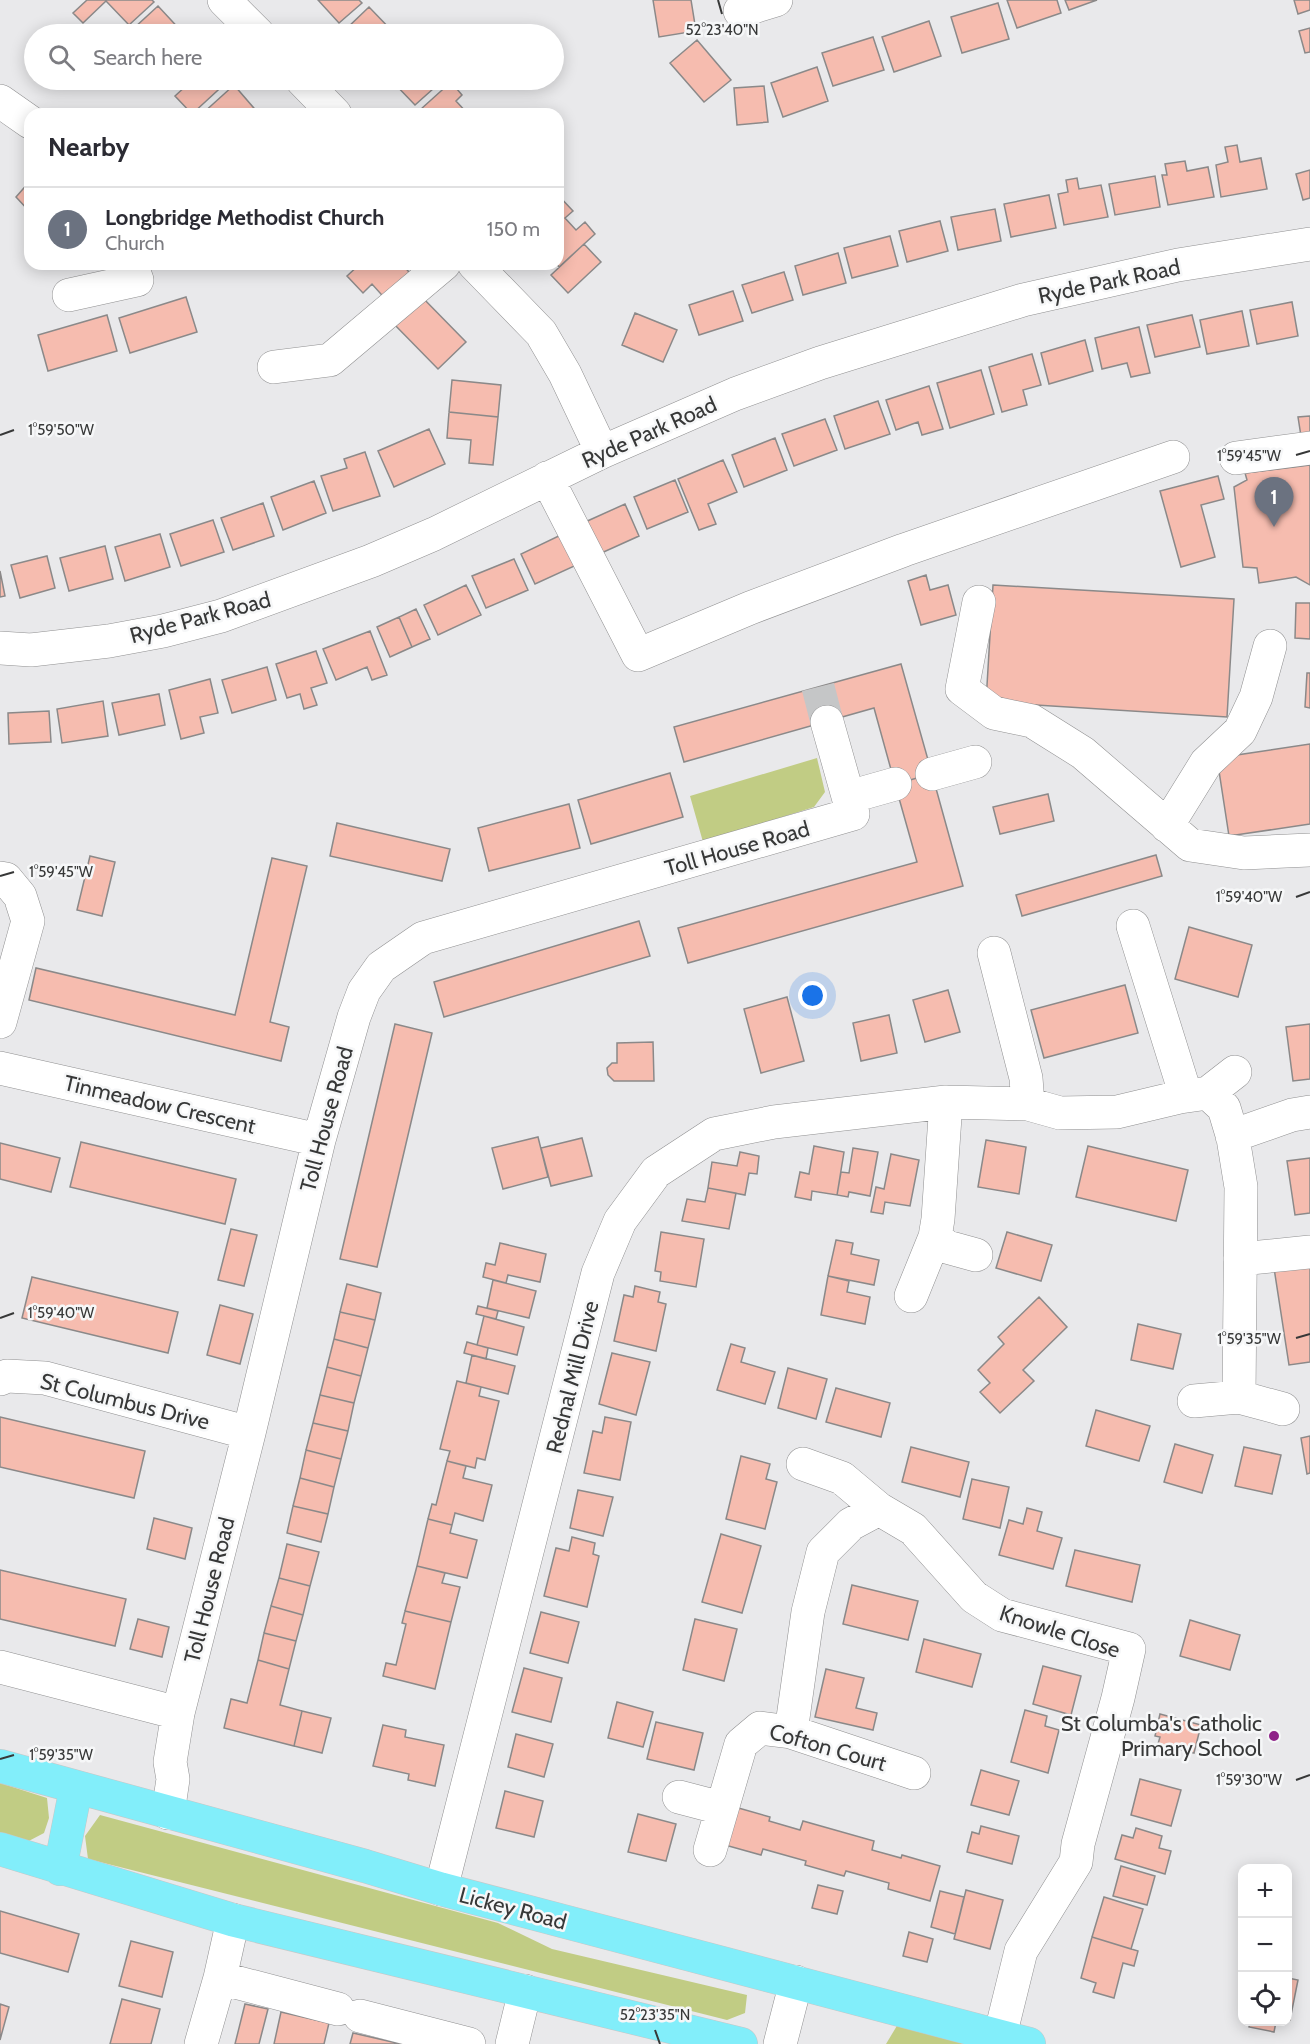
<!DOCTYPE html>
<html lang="en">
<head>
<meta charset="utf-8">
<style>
  body { margin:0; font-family:Cabin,sans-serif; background:#f7f7f7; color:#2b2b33 }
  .controls { position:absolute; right:18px; bottom:18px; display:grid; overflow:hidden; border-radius:12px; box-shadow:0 3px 15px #0003 }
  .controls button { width:54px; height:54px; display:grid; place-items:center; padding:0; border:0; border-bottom:2px solid #e1e1e2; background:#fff; color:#2b2b33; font:30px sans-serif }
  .you { position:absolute; left:813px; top:996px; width:21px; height:21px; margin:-15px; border:4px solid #fff; border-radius:50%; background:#1a73e8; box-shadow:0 0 0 9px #1a73e833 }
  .badge { display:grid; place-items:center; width:39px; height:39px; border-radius:50%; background:#8e2388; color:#fff; font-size:20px; font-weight:700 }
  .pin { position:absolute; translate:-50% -50px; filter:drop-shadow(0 2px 3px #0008) }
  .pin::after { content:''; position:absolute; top:32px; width:21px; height:18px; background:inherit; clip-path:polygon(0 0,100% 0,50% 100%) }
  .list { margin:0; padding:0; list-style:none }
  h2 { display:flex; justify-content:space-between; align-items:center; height:78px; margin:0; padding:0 24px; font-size:26px }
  h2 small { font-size:20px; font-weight:400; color:#7c7c81 }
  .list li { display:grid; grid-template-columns:39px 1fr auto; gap:18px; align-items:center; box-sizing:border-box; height:84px; padding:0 24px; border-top:2px solid #e1e1e2 }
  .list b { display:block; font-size:22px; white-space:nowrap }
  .list p { margin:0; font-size:20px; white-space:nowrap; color:#7c7c81 }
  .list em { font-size:20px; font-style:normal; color:#7c7c81 }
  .icon { flex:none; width:33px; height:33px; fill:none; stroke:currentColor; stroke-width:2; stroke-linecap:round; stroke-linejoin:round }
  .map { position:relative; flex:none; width:1310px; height:2044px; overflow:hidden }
  .search { position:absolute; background:#fff; box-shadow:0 3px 15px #0003; left:24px; top:24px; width:540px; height:66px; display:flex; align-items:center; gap:15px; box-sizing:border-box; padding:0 21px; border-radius:33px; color:#7c7c81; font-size:22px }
  .panel { position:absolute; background:#fff; box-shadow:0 3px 15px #0003; left:24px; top:108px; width:540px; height:162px; border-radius:18px }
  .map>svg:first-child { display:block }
  .green { fill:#c1cc84 }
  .building { fill:#f6bcaf; stroke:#8b8989; stroke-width:1.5 }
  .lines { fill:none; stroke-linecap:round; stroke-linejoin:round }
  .minor-tunnel { stroke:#c5c6c7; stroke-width:33; stroke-dasharray:33 16; stroke-linecap:butt }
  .minor-casing { stroke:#909091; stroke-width:34 }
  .major-casing { stroke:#c7c7c7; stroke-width:34 }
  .minor { stroke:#fff; stroke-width:33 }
  .major { stroke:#82eefa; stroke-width:33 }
  .ticks { fill:none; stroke:#373838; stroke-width:2 }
  .poi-dot { fill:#8e2388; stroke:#f6f7f8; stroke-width:2 }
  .labels { text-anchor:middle; stroke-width:5; stroke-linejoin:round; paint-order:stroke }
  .street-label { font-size:22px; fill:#373838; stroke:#f6f7f8 }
  .poi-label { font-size:22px; fill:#373838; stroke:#f6f7f8; text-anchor:end }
  .ticks-label { font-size:15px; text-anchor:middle; fill:#373838; stroke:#f6f7f8; stroke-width:5; stroke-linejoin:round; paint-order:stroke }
</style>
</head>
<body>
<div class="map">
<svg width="1310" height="2044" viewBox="0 0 1310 2044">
  <rect width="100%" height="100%" fill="#e9e9eb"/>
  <path class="green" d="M817,758L825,792L814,807L703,842L690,796Z
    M0,1783L47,1798L49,1818L44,1833L23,1844L0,1836Z
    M100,1815L498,1923L552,1949L747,1995L745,2013L727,2020L88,1859L85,1836Z
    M898,2024L976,2044H886Z"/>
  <path class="building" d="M87,0H152L154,2L129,25L106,1L83,23L73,13Z
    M318,0H359L362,3L339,23Z
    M653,0H691L696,31L659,37Z
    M1007,0H1057L1061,13L1017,28Z
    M1065,0H1097L1069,10Z
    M1294,0H1310V10L1298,14Z
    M998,3L1009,39L962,53L951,17Z
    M158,6L184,34H139L133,29Z
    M369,7L395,34H348L344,31Z
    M929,21L941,56L894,72L882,37Z
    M1310,28V52L1305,53L1299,31Z
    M873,37L884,70L833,86L822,53Z
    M697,40L731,80L704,102L670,63Z
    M817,67L828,101L783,117L771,83Z
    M183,80H229L192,114L175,96L187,85Z
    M391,80H443L415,105Z
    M451,82L462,95L456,101L468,114H425L421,109Z
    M234,85L259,114H202Z
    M764,86L768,122L737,125L734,88Z
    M1237,145L1240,162L1261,158L1267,189L1221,197L1216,165L1228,162L1225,147Z
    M1185,161L1187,171L1208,167L1214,197L1168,205L1162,175H1167L1165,164Z
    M1310,170V198L1303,200L1296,174Z
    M1155,176L1160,207L1115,215L1109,184Z
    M1077,178L1079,189L1101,185L1108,217L1064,225L1058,194L1068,192L1066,180Z
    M30,181V212L16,197Z
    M558,195L573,211L565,218L576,230L585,222L595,234L559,267L557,264Z
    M1049,195L1056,228L1011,237L1004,204Z
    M995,209L1001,241L958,250L951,217Z
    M940,221L948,251L907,262L899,231Z
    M890,236L898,266L852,278L844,248Z
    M584,244L601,262L568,293L551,275Z
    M838,253L846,283L803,295L795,266Z
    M360,264H402L415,279L389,303L372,284L363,293L347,276Z
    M784,272L793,300L752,313L742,285Z
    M733,291L743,321L699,335L689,305Z
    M418,293L466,342L438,369L391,321Z
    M186,297L197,332L130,353L119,318Z
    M1292,302L1298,336L1257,344L1250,310Z
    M1242,311L1249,346L1207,354L1200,320Z
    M635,313L677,330L663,362L622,345Z
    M107,315L117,351L48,371L38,335Z
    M1192,315L1200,347L1155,357L1147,325Z
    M1139,327L1150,373L1131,377L1127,363L1102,369L1095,338Z
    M1085,340L1093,371L1049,384L1041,353Z
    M1032,354L1041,385L1023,390L1027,405L1002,412L989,367Z
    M981,370L994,414L950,428L937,383Z
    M452,380L501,385L498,417L449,412Z
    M929,386L943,429L922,435L918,422L896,430L886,400Z
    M878,401L890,434L845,449L834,416Z
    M449,412L498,417L493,465L469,463L471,440L447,438Z
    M1310,416V434L1301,436L1298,417Z
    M825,419L837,450L794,466L782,434Z
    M429,429L445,464L394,487L378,451Z
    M775,438L787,470L744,487L732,455Z
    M365,452L380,496L333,511L321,476L347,468L344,459Z
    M723,460L737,492L708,504L716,524L699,530L678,479Z
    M1310,465V585L1296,577L1259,583L1257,568L1243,567L1234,487L1247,480L1245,473Z
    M1218,476L1224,499L1201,505L1215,557L1181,567L1160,491Z
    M675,480L688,512L647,529L634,497Z
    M314,481L326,513L283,530L271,497Z
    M263,503L274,536L233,550L221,518Z
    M625,504L639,536L597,555L583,523Z
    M213,520L224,552L181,566L170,534Z
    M567,532L581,563L535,584L521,554Z
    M160,534L170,567L125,581L115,547Z
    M105,546L113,579L69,591L60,558Z
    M47,556L55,588L20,598L11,565Z
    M514,559L528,590L486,608L472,576Z
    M0,571L5,596L0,597Z
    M926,575L930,590L948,585L956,615L921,625L908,581Z
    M466,585L481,615L438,635L424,605Z
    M993,585L1234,599L1227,717L986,702Z
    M1296,603H1310V639L1295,638Z
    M416,609L430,639L412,647L399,617Z
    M399,617L412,647L390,657L377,627Z
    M370,631L387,675L372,680L367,667L336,680L323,649Z
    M316,651L327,683L311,688L317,705L304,709L300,694L287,698L276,664Z
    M901,664L932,774L895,784L874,708L684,762L674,727Z
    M267,667L276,700L232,713L222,680Z
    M1307,673H1310V708L1305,707Z
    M210,679L218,713L200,717L204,733L181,739L169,690Z
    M159,694L165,725L119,735L112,703Z
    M103,701L108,736L62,743L57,709Z
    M49,711L51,742L9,744L8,713Z
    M1310,744V824L1229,836L1217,758Z
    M670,773L683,817L591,844L578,800Z
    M932,774L963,886L688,963L678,928L917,862L895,784Z
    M1048,794L1054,821L1000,834L993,807Z
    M569,804L580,848L489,871L478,828Z
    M337,823L450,849L442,881L330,856Z
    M1156,855L1162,876L1022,916L1016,895Z
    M90,856L115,862L102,916L77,910Z
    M272,858L307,866L270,1022L289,1027L281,1061L29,1000L36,968L235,1015Z
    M639,921L650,956L444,1017L434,982Z
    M1189,927L1252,945L1238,997L1175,979Z
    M1125,985L1138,1033L1044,1058L1031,1010Z
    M948,990L960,1032L925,1042L913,1000Z
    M787,997L804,1061L761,1073L744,1009Z
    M889,1015L897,1053L861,1061L853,1023Z
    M395,1024L432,1033L377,1267L340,1259Z
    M1310,1024V1079L1293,1081L1286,1027Z
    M653,1042L654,1081H614L608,1075L607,1068L612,1063H617V1043Z
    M538,1137L548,1177L503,1189L492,1148Z
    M582,1138L592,1176L551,1186L541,1148Z
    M986,1140L1026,1147L1019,1194L978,1187Z
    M81,1142L236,1179L225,1224L70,1187Z
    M0,1143L60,1158L51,1192L0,1179Z
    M814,1146L844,1152L837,1195L812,1191L811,1200L795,1197L800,1172L809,1174Z
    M1088,1146L1188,1170L1176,1221L1076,1197Z
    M853,1148L878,1152L870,1196L849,1192L848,1197L837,1195L841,1172L849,1173Z
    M740,1152L759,1156L757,1174L749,1173L745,1195L708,1188L712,1162L737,1166Z
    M891,1154L919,1160L910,1206L885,1202L883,1214L871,1212L876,1187L884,1189Z
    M1310,1158V1213L1295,1215L1287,1161Z
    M708,1188L736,1193L729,1229L682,1221L687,1199L705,1202Z
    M231,1229L257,1235L244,1286L218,1280Z
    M661,1232L704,1239L696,1287L660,1281L661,1272L655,1271Z
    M1007,1232L1052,1245L1041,1281L996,1268Z
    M836,1240L853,1243L851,1254L879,1260L874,1285L828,1276Z
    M500,1243L546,1254L540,1282L508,1275L506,1283L483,1277L486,1263L495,1265Z
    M1310,1262V1362L1289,1365L1274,1268Z
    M828,1276L849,1281L847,1292L870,1297L865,1324L821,1315Z
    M32,1277L178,1312L168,1353L22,1318Z
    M493,1280L536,1291L529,1318L487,1308Z
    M347,1284L381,1293L375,1320L340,1312Z
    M635,1286L660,1292L658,1302L666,1304L656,1351L614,1341L624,1295L633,1297Z
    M1039,1297L1067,1327L1023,1370L1034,1381L1000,1413L980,1392L990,1383L978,1370L1004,1344L998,1337Z
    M220,1305L253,1314L240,1364L207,1355Z
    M478,1306L498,1311L496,1319L476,1314Z
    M340,1312L375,1320L368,1348L334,1339Z
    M484,1316L524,1327L517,1355L477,1345Z
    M1138,1324L1181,1334L1173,1369L1131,1360Z
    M334,1339L368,1348L361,1376L327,1367Z
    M467,1342L488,1348L486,1359L464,1353Z
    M731,1344L745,1348L741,1362L775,1372L765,1404L717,1390Z
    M612,1353L650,1362L636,1415L599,1404Z
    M472,1355L515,1366L508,1394L466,1383Z
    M327,1367L361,1376L354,1403L320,1395Z
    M788,1368L827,1379L816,1419L778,1408Z
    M457,1381L481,1387L479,1396L499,1401L485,1460L477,1458L475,1468L447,1461L450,1451L440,1449Z
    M836,1388L890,1403L881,1437L826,1422Z
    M320,1395L354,1403L348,1431L313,1423Z
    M1096,1410L1150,1426L1139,1461L1086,1446Z
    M0,1417L145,1451L134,1498L0,1467Z
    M605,1417L631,1422L620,1480L584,1473L593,1431L602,1433Z
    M313,1423L348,1431L341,1459L306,1450Z
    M1310,1436V1473L1307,1474L1301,1438Z
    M1175,1444L1213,1455L1202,1493L1164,1482Z
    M911,1447L969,1462L960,1497L902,1482Z
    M1244,1447L1281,1455L1272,1494L1235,1486Z
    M306,1450L341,1459L334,1487L300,1478Z
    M741,1456L770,1464L766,1479L777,1482L765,1529L726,1519Z
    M447,1461L466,1466L463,1478L492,1485L483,1521L455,1513L452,1525L428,1519L432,1504L436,1505Z
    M300,1478L334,1487L328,1514L293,1506Z
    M972,1479L1009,1487L1000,1528L963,1519Z
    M578,1490L613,1497L603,1536L570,1528Z
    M293,1506L328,1514L321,1542L287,1533Z
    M1027,1508L1042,1512L1037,1531L1062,1538L1053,1569L999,1555L1009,1520L1023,1524Z
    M154,1518L192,1528L185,1559L147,1549Z
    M428,1519L452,1525L450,1533L477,1540L467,1578L417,1566Z
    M721,1534L761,1546L742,1613L702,1602Z
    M572,1537L595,1543L593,1554L599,1556L587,1607L544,1596L556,1548L569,1551Z
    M287,1544L319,1552L310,1586L279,1578Z
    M1075,1550L1140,1565L1132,1602L1066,1586Z
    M417,1566L445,1573L442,1583L460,1587L451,1622L405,1611Z
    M0,1570L126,1599L115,1646L0,1619Z
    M279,1578L310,1586L303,1615L271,1606Z
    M852,1585L918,1601L908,1640L843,1624Z
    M271,1606L303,1615L296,1641L264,1633Z
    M405,1611L451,1622L435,1689L383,1676L386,1663L396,1665L406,1624L402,1623Z
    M541,1612L579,1622L568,1663L530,1653Z
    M138,1619L169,1627L162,1657L130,1649Z
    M695,1619L737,1629L724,1681L683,1670Z
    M1190,1620L1240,1635L1230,1670L1180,1656Z
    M264,1633L296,1641L289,1669L258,1660Z
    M924,1639L981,1654L972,1687L916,1672Z
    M258,1660L289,1669L280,1705L302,1711L294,1746L224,1728L231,1699L247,1703Z
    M1043,1666L1081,1676L1071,1715L1033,1704Z
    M524,1668L562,1678L551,1722L512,1712Z
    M826,1669L864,1678L856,1708L877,1713L873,1730L815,1717Z
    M617,1702L653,1712L643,1747L608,1738Z
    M1025,1710L1047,1716L1045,1726L1059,1730L1048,1773L1011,1762Z
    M302,1711L331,1718L322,1753L294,1746Z
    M1160,1714L1201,1725L1194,1753L1158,1744L1160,1737L1155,1736Z
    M656,1722L703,1733L694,1770L647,1759Z
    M383,1725L406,1730L405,1737L444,1745L435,1786L408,1780L409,1774L373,1766Z
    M516,1734L553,1744L544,1777L508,1767Z
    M981,1770L1019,1781L1009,1815L971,1805Z
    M1140,1779L1181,1790L1171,1826L1131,1815Z
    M505,1791L543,1801L534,1837L496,1828Z
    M735,1807L770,1817L769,1821L800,1830L803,1821L874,1841L872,1850L901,1858L902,1855L940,1866L930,1901L888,1889L889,1883L846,1871L844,1876L805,1865L806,1861L763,1849L761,1855L725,1845Z
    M638,1814L676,1824L666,1861L628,1852Z
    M981,1826L1019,1836L1012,1864L967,1852L972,1832L979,1834Z
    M1136,1828L1162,1836L1159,1848L1171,1851L1165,1874L1115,1859L1122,1835L1133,1838Z
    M1121,1866L1155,1876L1147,1905L1113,1896Z
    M818,1885L843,1891L837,1914L812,1908Z
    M966,1890L1003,1900L990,1949L954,1939Z
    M940,1891L964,1897L955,1934L931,1927Z
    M1104,1897L1143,1909L1131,1949L1092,1937Z
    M0,1911L79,1934L68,1972L0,1953Z
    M909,1932L933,1939L927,1962L903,1956Z
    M1092,1937L1138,1951L1134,1966L1123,1963L1114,1998L1093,1992L1096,1983L1081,1978Z
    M131,1941L173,1952L162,1997L119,1986Z
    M1288,1978L1298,1980L1290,2020L1288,2019Z
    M122,1999L160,2009L151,2044H110Z
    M0,2004L9,2007L0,2040Z
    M245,2004L268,2009L259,2044H235Z
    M281,2012L329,2023L324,2044H274Z
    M1250,2022H1276L1274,2032L1249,2027Z
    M353,2033L401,2044H350Z"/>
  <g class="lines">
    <path class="minor-tunnel" d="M818,687L827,722"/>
    <defs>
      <path id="minor" d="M224,0L258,34
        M740,11L776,0
        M302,80L335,114
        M0,101L30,122
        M474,264L541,333L565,374L602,452
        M69,295L137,280L131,264
        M274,367L330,360L444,264
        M1236,458L1310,448
        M547,478L638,655L750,608L904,550L1173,457
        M979,602L962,689L994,713L1032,721L1083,753L1190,845L1244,853L1310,850
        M0,648L31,650L109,641L163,631L221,616L371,561L434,534L602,452L735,394L820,363L1023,300L1178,265L1310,244
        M932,774L975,762
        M849,797L895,784
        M1167,826L1206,763L1240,731L1256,697L1270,646
        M0,878L6,879L20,896L28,921L0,1022
        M1133,926L1186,1096
        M994,953L1026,1078L1028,1104
        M0,1068L319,1140
        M1208,1093L1235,1072
        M1232,1136L1292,1115L1310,1112
        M935,1237L947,1247L976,1255
        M1240,1259L1310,1252
        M911,1296L935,1237L938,1219L946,1102
        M0,1379L7,1376L45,1378L249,1433
        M1194,1401L1239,1397L1283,1409
        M803,1464L842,1478L879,1509
        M0,1667L178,1713
        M791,1732L808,1612L823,1552L851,1524L879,1509L913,1529L974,1597L1002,1615L1129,1649L1118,1698L1078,1844L1076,1862L1021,1951L1000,2036
        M679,1797L721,1808
        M168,1813L173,1779L170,1762L178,1713L249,1433L319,1140L354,1017L364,991L381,967L423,938L853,814L827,722
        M710,1850L741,1744L760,1728L791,1732L914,1773
        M441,1889L598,1273L620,1221L656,1172L714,1134L774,1122L946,1102L1028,1104L1060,1113L1117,1112L1180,1097L1208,1093L1224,1108L1233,1138L1241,1187L1239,1397
        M220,1978L338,2009
        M360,2016L469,2044
        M201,2044L220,1978L233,1920
        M512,2044L525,1991
        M780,2044L796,1982"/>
      <path id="major" d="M0,1766L365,1866L441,1889L1029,2044
        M0,1849L233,1920L741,2044
        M60,1869L76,1788"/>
    </defs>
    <use href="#minor" class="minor-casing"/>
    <use href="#major" class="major-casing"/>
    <use href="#minor" class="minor"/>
    <use href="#major" class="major"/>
  </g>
  <path class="ticks" d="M718,0L722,14M0,435L14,430M1296,455L1310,451M0,876L14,872M1296,897L1310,892M0,1318L14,1313M1296,1338L1310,1334M0,1759L14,1755M1296,1780L1310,1775M655,2030L660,2044"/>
  <circle class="poi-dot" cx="1274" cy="1736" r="6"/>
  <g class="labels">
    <g class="street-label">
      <text transform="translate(1109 281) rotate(-12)" y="8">Ryde Park Road</text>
      <text transform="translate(649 432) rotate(-24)" y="8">Ryde Park Road</text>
      <text transform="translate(200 617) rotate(-15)" y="8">Ryde Park Road</text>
      <text transform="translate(737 848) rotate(-16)" y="8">Toll House Road</text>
      <text transform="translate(160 1104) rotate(13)" y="8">Tinmeadow Crescent</text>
      <text transform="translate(326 1119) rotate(-75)" y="8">Toll House Road</text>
      <text transform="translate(572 1377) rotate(-76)" y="8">Rednal Mill Drive</text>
      <text transform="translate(125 1401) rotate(14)" y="8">St Columbus Drive</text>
      <text transform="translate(209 1590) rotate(-76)" y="8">Toll House Road</text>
      <text transform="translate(1060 1631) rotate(18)" y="8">Knowle Close</text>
      <text transform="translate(828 1747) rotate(16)" y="8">Cofton Court</text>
      <text transform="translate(513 1908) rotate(15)" y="8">Lickey Road</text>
    </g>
    <g class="poi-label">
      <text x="1262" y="1731">St Columba's Catholic<tspan x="1262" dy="25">Primary School</tspan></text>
    </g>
  </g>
  <g class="ticks-label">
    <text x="722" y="35">52°23'40"N</text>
    <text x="61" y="435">1°59'50"W</text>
    <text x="1249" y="461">1°59'45"W</text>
    <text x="61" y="877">1°59'45"W</text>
    <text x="1249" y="902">1°59'40"W</text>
    <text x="61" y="1318">1°59'40"W</text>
    <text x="1249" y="1344">1°59'35"W</text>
    <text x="61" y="1760">1°59'35"W</text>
    <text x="1249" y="1785">1°59'30"W</text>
    <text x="655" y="2020">52°23'35"N</text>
  </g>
</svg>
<div class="controls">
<button>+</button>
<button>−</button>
<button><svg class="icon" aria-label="locate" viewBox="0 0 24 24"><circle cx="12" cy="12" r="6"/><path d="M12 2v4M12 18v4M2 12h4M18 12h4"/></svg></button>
</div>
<div class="you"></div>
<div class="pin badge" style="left:1274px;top:527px;background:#6b7280">1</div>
<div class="search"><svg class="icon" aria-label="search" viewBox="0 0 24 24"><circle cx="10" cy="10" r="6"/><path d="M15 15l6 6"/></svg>Search here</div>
<section class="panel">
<h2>Nearby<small></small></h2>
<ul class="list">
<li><span class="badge" style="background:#6b7280">1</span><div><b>Longbridge Methodist Church</b><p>Church</p></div><em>150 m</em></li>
</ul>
</section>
</div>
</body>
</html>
